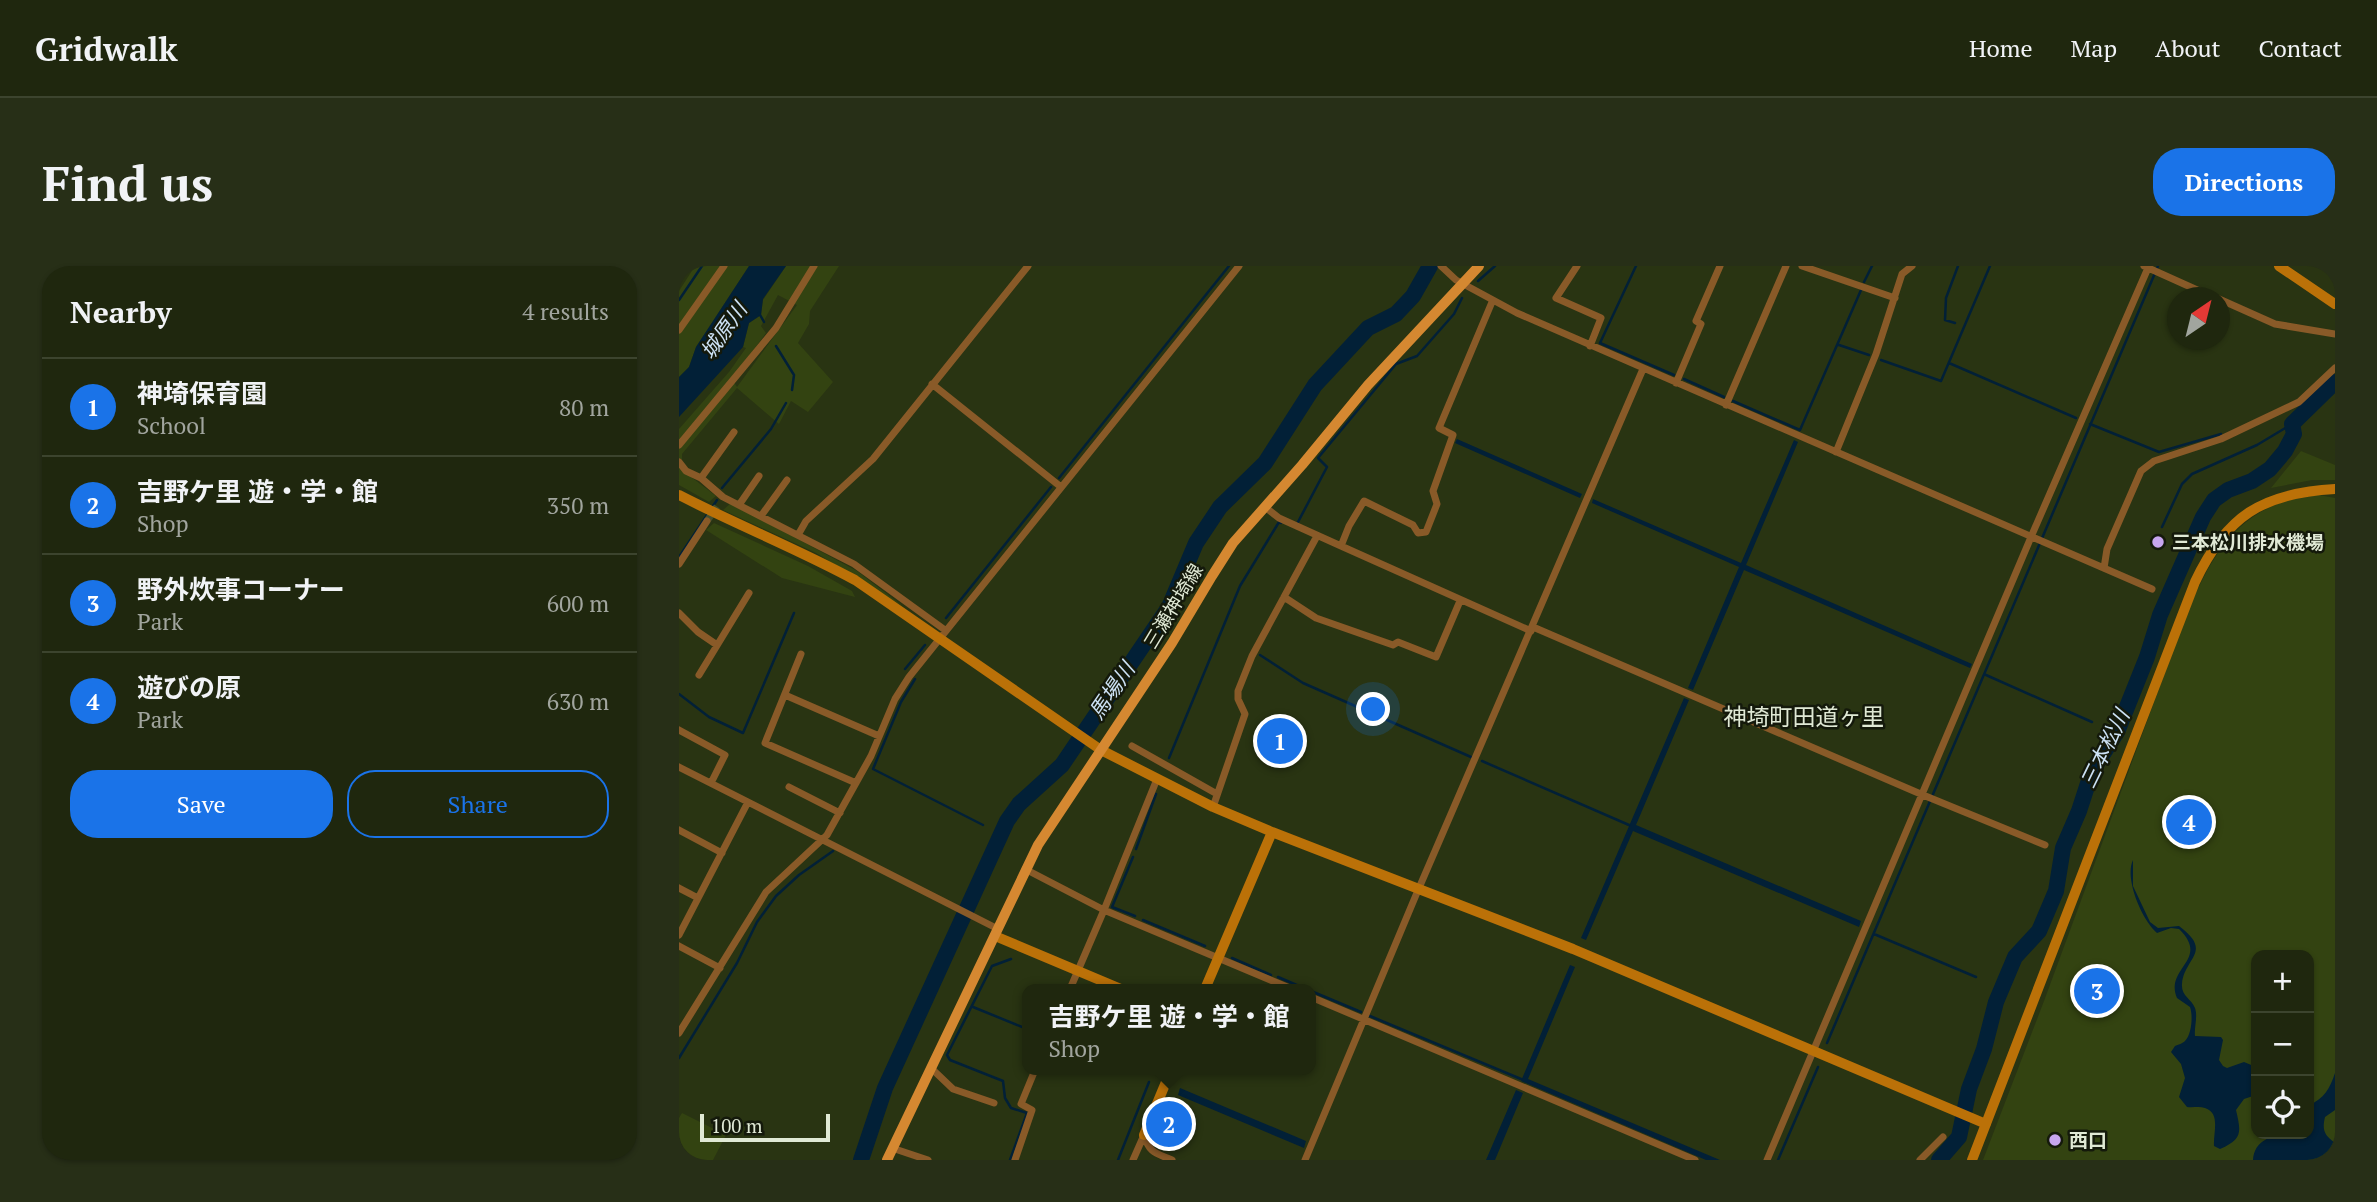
<!DOCTYPE html>
<html lang="en">
<head>
<meta charset="utf-8">
<style>
  body { margin:0; font-family:"PT Serif","Noto Sans JP",serif; background:#272f17; color:#f1f3f6 }
  .controls { position:absolute; right:21px; bottom:21px; display:grid; overflow:hidden; border-radius:14px; box-shadow:0 2px 5px #0004 }
  .controls button { width:63px; height:63px; display:grid; place-items:center; padding:0; border:0; border-bottom:2px solid #3c442e; background:#1f270e; color:#f1f3f6; font:35px sans-serif }
  .compass { position:absolute; left:1488px; top:21px; width:63px; height:63px; border-radius:50%; background:#1f270e; box-shadow:0 2px 5px #0004; rotate:35deg }
  .scale { position:absolute; left:21px; bottom:18px; width:130px; box-sizing:border-box; padding-left:7px; border:4px solid #e0e9d5; border-top:0; font-size:19px; line-height:24px; white-space:nowrap; color:#e0e9d5; -webkit-text-stroke:5px #14190b; paint-order:stroke }
  .you { position:absolute; left:695px; top:444px; width:24px; height:24px; margin:-18px; border:5px solid #fff; border-radius:50%; background:#1a73e8; box-shadow:0 0 0 10px #1a73e833 }
  .badge { display:grid; place-items:center; width:46px; height:46px; border-radius:50%; background:#1a73e8; color:#fff; font-size:23px; font-weight:700 }
  .pin { position:absolute; translate:-50% -50%; border:4px solid #fff; box-shadow:0 2px 7px #0006 }
  .popup { position:absolute; left:343px; top:718px; width:294px; height:91px; box-sizing:border-box; display:grid; place-content:center; border-radius:14px; background:#1f270e; filter:drop-shadow(0 2px 5px #0005); font-size:23px; white-space:nowrap; color:#a1a59e }
  .popup b { font-size:26px; color:#f1f3f6 }
  .popup::after { content:''; position:absolute; left:50%; top:100%; margin-left:-14px; border:14px solid transparent; border-top-color:#1f270e }
  .list { margin:0; padding:0; list-style:none }
  h2 { display:flex; justify-content:space-between; align-items:center; height:91px; margin:0; padding:0 28px; font-size:30px }
  h2 small { font-size:23px; font-weight:400; color:#a1a59e }
  .list li { display:grid; grid-template-columns:46px 1fr auto; gap:21px; align-items:center; box-sizing:border-box; height:98px; padding:0 28px; border-top:2px solid #3c442e }
  .list b { display:block; font-size:26px; white-space:nowrap }
  .list p { margin:0; font-size:23px; white-space:nowrap; color:#a1a59e }
  .list em { font-size:23px; font-style:normal; color:#a1a59e }
  .actions { display:flex; gap:14px; padding:21px 28px }
  .actions a { flex:1; padding:16px 0; border:2px solid #1a73e8; border-radius:28px; text-align:center; font-size:24px; color:#1a73e8 }
  .actions .main { background:#1a73e8; color:#fff }
  .icon { flex:none; width:38px; height:38px; fill:none; stroke:currentColor; stroke-width:2; stroke-linecap:round; stroke-linejoin:round }
  .map { position:relative; flex:none; width:1656px; height:894px; overflow:hidden; border-radius:28px }
  header { display:flex; align-items:center; gap:42px; box-sizing:border-box; height:98px; padding:0 35px; background:#1f270e; border-bottom:2px solid #3c442e }
  header strong { font-size:33px }
  nav { display:flex; gap:38px; margin-inline-start:auto; font-size:24px }
  .intro { display:flex; align-items:center; justify-content:space-between; box-sizing:border-box; height:168px; padding:0 42px }
  h1 { margin:0; font-size:49px }
  .button { padding:18px 32px; border-radius:28px; background:#1a73e8; color:#fff; font-size:24px; font-weight:700 }
  main { display:flex; gap:42px; padding:0 42px }
  aside { flex:1; background:#1f270e; border-radius:28px; box-shadow:0 2px 5px #0004 }
  .map>svg:first-child { display:block }
  .green { fill:#334311; fill-rule:evenodd }
  .water { fill:#022037 }
  .lines { fill:none; stroke-linecap:round; stroke-linejoin:round }
  .stream { stroke:#022037; stroke-width:2.5 }
  .river { stroke:#022037; stroke-width:16 }
  .street-tunnel { stroke:#444f2f; stroke-width:7; stroke-dasharray:7 3.5; stroke-linecap:butt }
  .street { stroke:#895a28; stroke-width:7 }
  .secondary { stroke:#bb7108; stroke-width:10 }
  .primary { stroke:#d58831; stroke-width:10 }
  .poi-dot { fill:#c7a6ef; stroke:#14190b; stroke-width:2.5 }
  .labels { text-anchor:middle; stroke-width:5; stroke-linejoin:round; paint-order:stroke }
  .poi-label { font-size:19px; font-weight:bold; fill:#e0e9d5; stroke:#14190b; text-anchor:start }
  .street-label { font-size:19px; fill:#e0e9d5; stroke:#14190b }
  .water-label { font-size:21px; font-style:italic; fill:#cde2f5; stroke:#14190b }
  .quarter-label { font-size:23px; fill:#e0e9d5; stroke:#14190b }
</style>
</head>
<body>
<header>
<strong>Gridwalk</strong>
<nav><a>Home</a><a>Map</a><a>About</a><a>Contact</a></nav>
</header>
<div class="intro"><h1>Find us</h1><a class="button">Directions</a></div>
<main>
<aside>
<h2>Nearby<small>4 results</small></h2>
<ul class="list">
<li><span class="badge">1</span><div><b>神埼保育園</b><p>School</p></div><em>80 m</em></li>
<li><span class="badge">2</span><div><b>吉野ケ里 遊・学・館</b><p>Shop</p></div><em>350 m</em></li>
<li><span class="badge">3</span><div><b>野外炊事コーナー</b><p>Park</p></div><em>600 m</em></li>
<li><span class="badge">4</span><div><b>遊びの原</b><p>Park</p></div><em>630 m</em></li>
</ul>
<div class="actions"><a class="main">Save</a><a>Share</a></div>
</aside>
<div class="map">
<svg width="1656" height="894" viewBox="0 0 1656 894">
  <rect width="100%" height="100%" fill="#293412"/>
  <path class="green" d="M16,0H70L17,81L10,101L0,111V25Z
    M107,0H160L131,45L130,58L119,77L154,116L129,146L112,135L100,158L58,122L3,188V204L37,230L30,236L0,219V163L50,106L67,82L64,81L70,57L82,49L84,34ZM99,29L118,39L58,121L53,113L87,67L82,60Z
    M1622,185L1656,199V214H1633L1592,222Z
    M1640,229L1656,232V894H1304L1365,735L1506,352C1527,302 1551,251 1608,235C1618,232 1630,231 1640,229ZM1577,689H1630V868H1577Z
    M52,237L178,305L225,341L137,287L44,244Z
    M35,257L129,300L173,325L176,331L103,312L27,264Z
    M3,847L47,869L34,894H0V852Z"/>
  <path class="water" d="M70,0H107L84,33L82,49L70,57L64,81L0,151V111L10,101L17,81Z
    M778,173L903,228L901,232L776,177Z
    M1115,174L1119,176L1067,299L1293,398L1291,402L1065,304L1014,424L1009,422L1060,301L913,237L914,233L1062,297Z
    M1005,432L1010,434L957,559L1182,655L1180,661L954,565L907,674L902,672Z
    M1454,594V620L1471,656L1479,662L1500,660C1535,686 1505,692 1503,718C1502,730 1512,732 1516,742C1519,751 1515,761 1516,770L1542,771L1544,774L1540,794L1544,800L1548,802L1565,796L1577,801V829L1565,833L1557,844C1562,866 1564,873 1541,883L1535,880C1534,867 1542,847 1526,842C1520,840 1514,842 1508,841L1500,831L1506,812L1502,798L1492,786L1496,780C1499,779 1504,777 1506,775C1513,768 1514,749 1511,741L1498,732C1485,702 1532,694 1500,663L1492,662L1478,667C1463,654 1445,613 1454,594Z
    M891,699L896,701L849,813L1041,894H1027L842,815Z
    M1656,807V844L1646,851C1643,864 1645,869 1656,877V894H1574C1576,866 1609,868 1630,868V839C1645,833 1651,822 1656,807Z
    M501,822L627,875L625,882L499,829Z
    M837,824L844,827L816,894H807Z"/>
  <g class="lines">
    <path class="stream" d="M957,0L921,77L995,109
      M799,15L816,0
      M1185,16L1193,0
      M0,34L23,0
      M80,47L85,56
      M1276,57L1266,54L1267,32L1279,0
      M1160,79L1190,89
      M97,80L115,109L113,124
      M1202,94L1262,115L1311,0
      M1270,97L1397,152
      M1005,113L1045,131
      M1054,135L1121,164L1182,24
      M1411,158L1480,186L1542,168
      M380,212L550,0
      M43,222L92,163L107,137
      M619,256L648,201L639,192L717,98L738,90L775,48L783,32
      M1483,261L1503,218L1513,208L1578,179L1613,158
      M0,291L38,234
      M267,352L372,221
      M581,389L624,417L792,491
      M226,403L246,379
      M1307,409L1413,456
      M236,413L222,436L194,503L304,559
      M0,428L30,451L64,467L115,347
      M490,492L561,320L600,256L602,257
      M803,495L950,559
      M457,583L477,528
      M454,591L433,641L456,650
      M464,654L526,680
      M1195,668L1297,711
      M553,692L592,709
      M599,711L627,723
      M632,725L682,746
      M294,741L348,763
      M691,750L842,813
      M1148,777L1479,0
      M0,792L58,697L78,656L97,630L120,609L154,585
      M331,894L348,847L332,842L326,832L324,815L271,794L268,789L313,700L332,693
      M439,894L470,816
      M1099,894L1139,801"/>
    <path class="river" d="M182,894L206,822L328,555L340,538L383,499L490,341L517,277L541,241L586,197L636,119L689,62L717,48L734,30L751,0
      M1260,894L1280,871L1290,823L1305,783L1317,736L1336,691L1360,665L1377,625L1384,582L1400,545L1413,505L1438,466L1468,391L1481,349L1524,251L1535,234L1549,224L1573,215L1591,203L1606,185L1615,168L1613,158L1656,116"/>
    <path class="street-tunnel" d="M28,255L39,239"/>
    <path class="street" d="M762,0L777,14L838,47L1473,323
      M898,0L877,32L922,52L911,80
      M1123,0L1216,32
      M1465,0L1536,32
      M1540,33L1596,58L1656,68
      M0,64L45,0
      M997,117L1022,58L1017,55L1041,0
      M253,118L382,221
      M1047,139L1107,0
      M0,179L97,62L135,0
      M1157,186L1197,88L1223,8L1233,0
      M0,196L7,205L22,212L44,231L175,298L266,364
      M22,212L55,166
      M60,239L80,210
      M586,241L600,252L662,280L670,260L685,235L734,259L739,267L747,266L758,238L754,225L774,169L760,162L813,36
      M82,250L108,214
      M119,269L127,255L194,193L349,0
      M662,280L852,365
      M0,298L28,255
      M1425,302L1428,283L1462,205L1475,195L1542,173L1620,136L1656,102
      M605,331L637,352L714,379L719,376L757,391L781,335
      M0,347L19,366L38,379
      M854,361L1244,529L1366,579
      M122,388L86,477L177,517
      M20,409L70,327
      M106,429L200,470
      M0,464L46,489L32,517
      M453,480L538,528
      M0,501L319,663
      M110,521L161,547
      M534,541L566,448L559,433V425L573,390L638,270
      M0,564L43,587
      M346,603L425,644L478,513
      M0,622L19,632
      M0,669L69,536
      M0,680L41,702
      M391,723L425,644L613,723
      M632,731L1016,894
      M0,767L87,626L148,569L192,490L216,433L230,411L560,0
      M252,802L274,823L315,837
      M465,869C470,887 477,887 493,894
      M213,882L249,894
      M336,894L353,844L342,838L356,804
      M454,894L465,869
      M626,894L737,629L964,103
      M1088,894L1352,271L1469,2
      M1241,894L1264,871"/>
    <path class="secondary" d="M1600,0L1656,38
      M0,229C58,259 119,283 176,314L422,484L534,541L593,566L894,683L1307,858
      M316,670L442,723
      M526,723L593,566
      M465,869L492,804
      M1293,894L1516,316C1547,250 1583,227 1656,223"/>
    <path class="primary" d="M208,894L359,579L493,377L533,310L554,277L623,199L689,119L800,0"/>
  </g>
  <g class="poi-dot">
    <circle cx="1479" cy="276" r="7"/>
    <circle cx="1376" cy="874" r="7"/>
  </g>
  <g class="labels">
    <g class="poi-label">
      <text x="1493" y="283">三本松川排水機場</text>
      <text x="1390" y="881">西口</text>
    </g>
    <g class="street-label">
      <text transform="translate(494 340) rotate(-59)" y="7">三瀬神埼線</text>
    </g>
    <g class="water-label">
      <text transform="translate(45 65) rotate(-55)" y="7">城原川</text>
      <text transform="translate(433 425) rotate(-56)" y="7">馬場川</text>
      <text transform="translate(1426 483) rotate(-64)" y="7">三本松川</text>
    </g>
    <g class="quarter-label">
      <text x="1125" y="459">神埼町田道ヶ里</text>
    </g>
  </g>
</svg>
<div class="controls">
<button>+</button>
<button>−</button>
<button><svg class="icon" aria-label="locate" viewBox="0 0 24 24"><circle cx="12" cy="12" r="6"/><path d="M12 2v4M12 18v4M2 12h4M18 12h4"/></svg></button>
</div>
<svg class="compass" viewBox="-18 -18 36 36"><path d="M0-13l5 13h-10z" fill="#e53935"/><path d="M0 13l5-13h-10z" fill="#a1a59e"/></svg>
<div class="scale">100 m</div>
<div class="you"></div>
<div class="pin badge" style="left:601px;top:475px">1</div>
<div class="pin badge" style="left:490px;top:858px">2</div>
<div class="popup"><b>吉野ケ里 遊・学・館</b>Shop</div>
<div class="pin badge" style="left:1418px;top:725px">3</div>
<div class="pin badge" style="left:1510px;top:556px">4</div>
</div>
</main>
</body>
</html>
